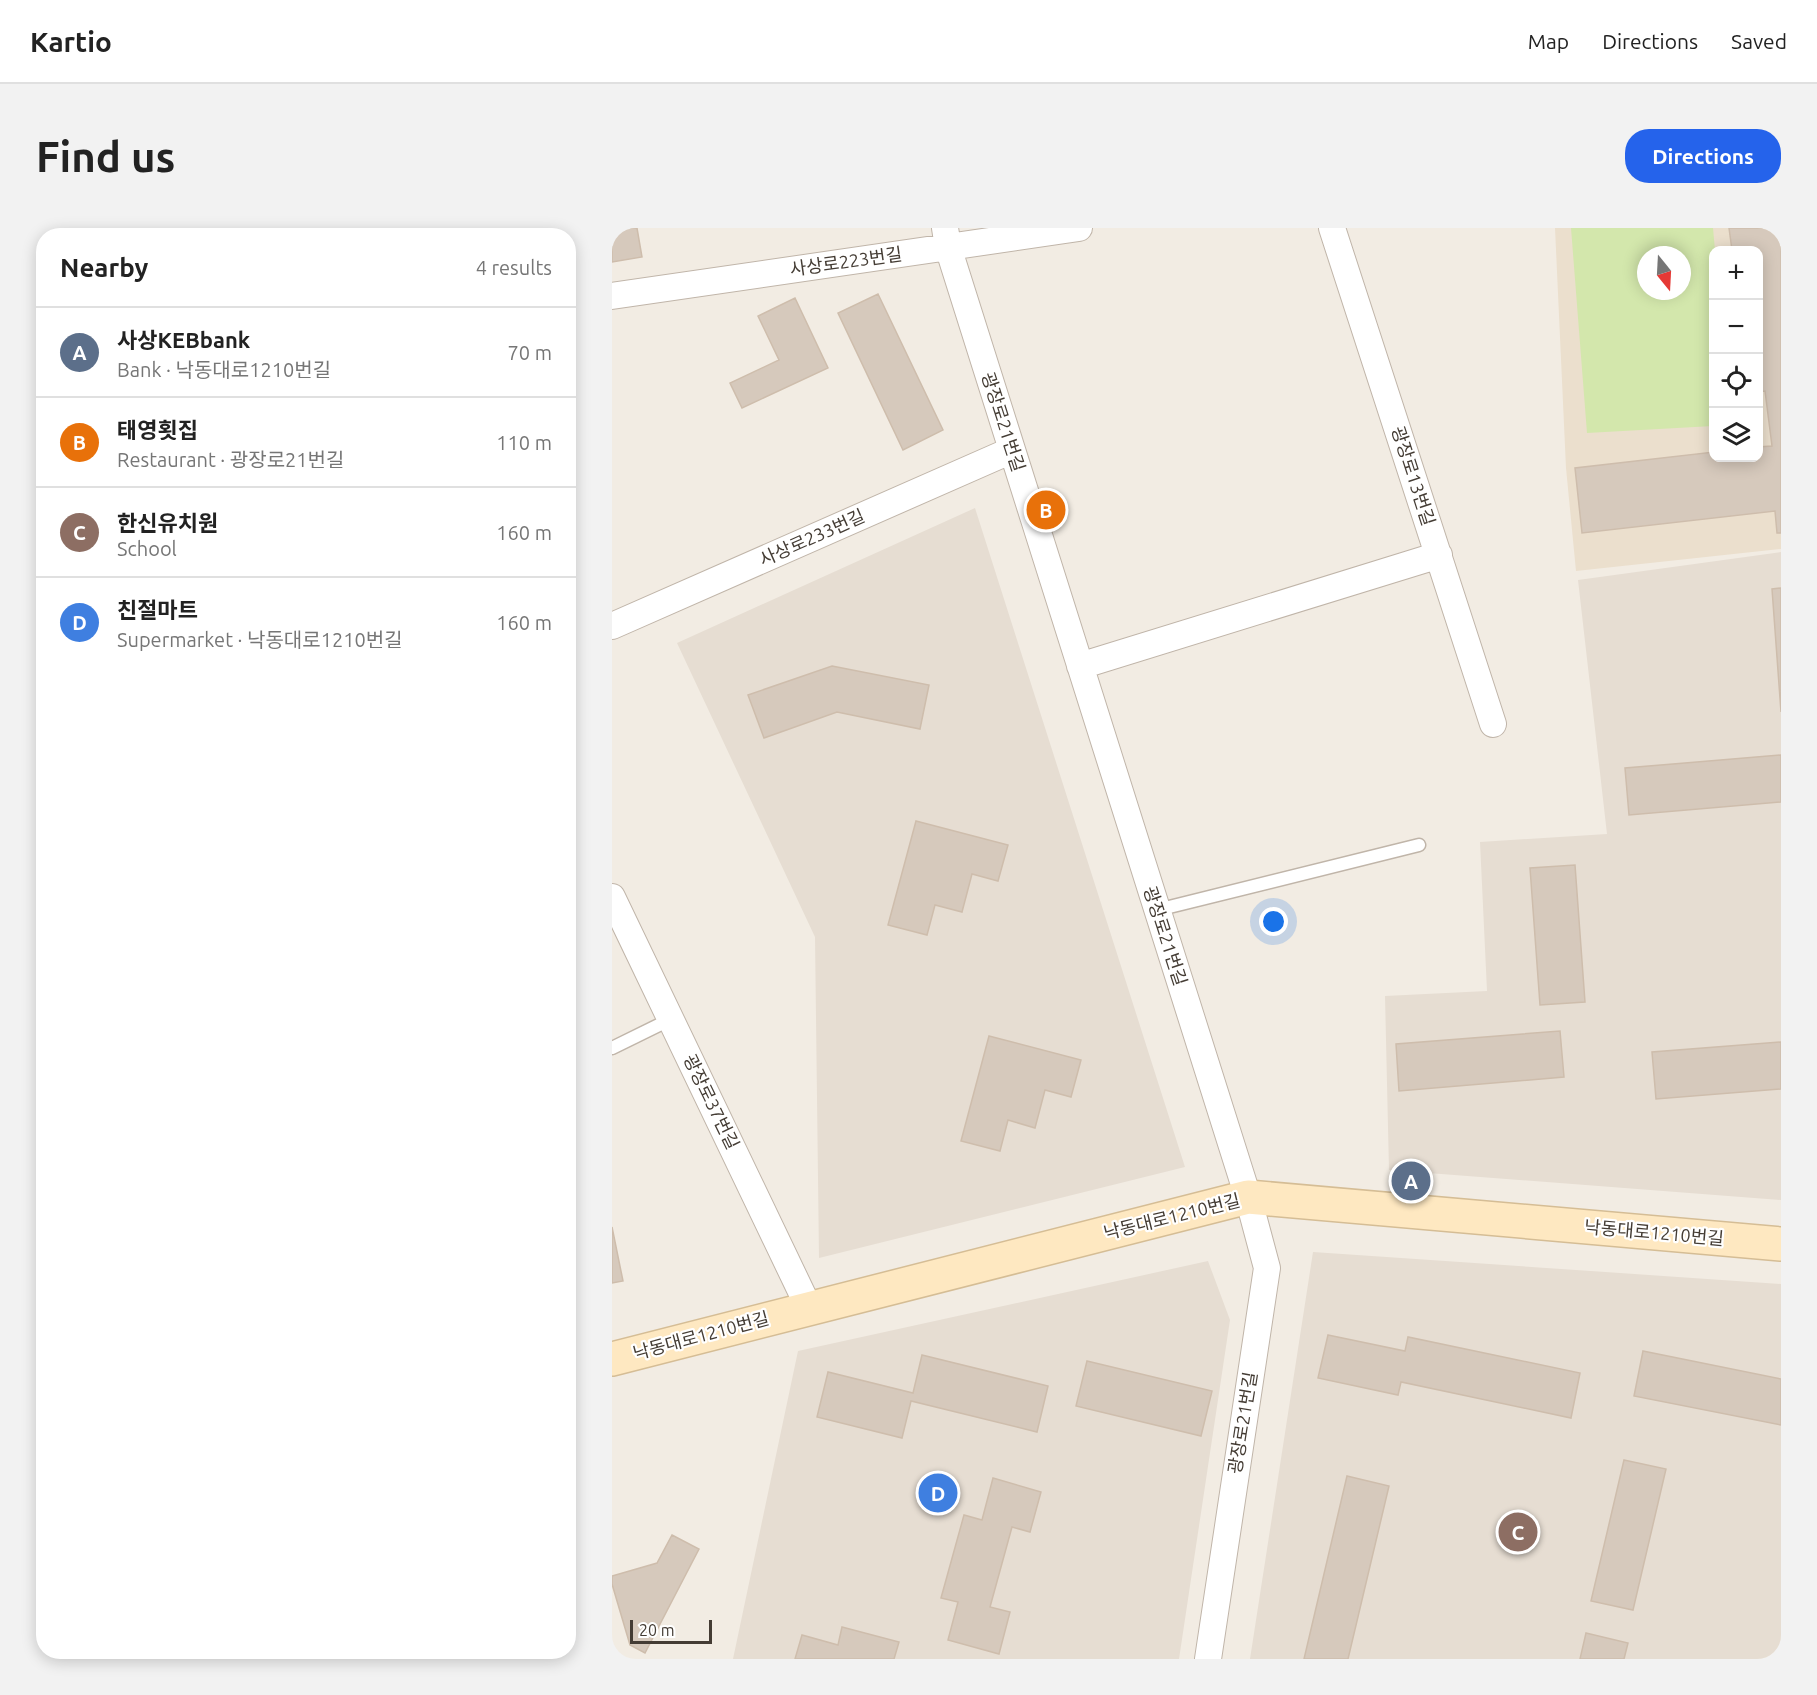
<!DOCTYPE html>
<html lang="en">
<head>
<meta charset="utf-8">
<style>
  body { margin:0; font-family:Ubuntu,"Noto Sans KR",sans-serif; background:#f2f2f2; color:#222 }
  .controls { position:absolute; right:18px; top:18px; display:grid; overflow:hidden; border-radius:12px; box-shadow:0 3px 15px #0003 }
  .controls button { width:54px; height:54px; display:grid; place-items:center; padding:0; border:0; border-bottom:2px solid #e0e0e0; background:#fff; color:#222; font:30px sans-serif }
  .compass { position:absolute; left:1025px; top:18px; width:54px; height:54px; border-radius:50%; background:#fff; box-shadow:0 3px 15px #0003; rotate:162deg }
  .scale { position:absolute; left:18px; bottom:15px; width:82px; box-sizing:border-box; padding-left:6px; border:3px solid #443c34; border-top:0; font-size:16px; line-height:21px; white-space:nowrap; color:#443c34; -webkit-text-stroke:4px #fff; paint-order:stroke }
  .you { position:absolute; left:662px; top:694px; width:21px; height:21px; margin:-15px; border:4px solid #fff; border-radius:50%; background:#1a73e8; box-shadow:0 0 0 9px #1a73e833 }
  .badge { display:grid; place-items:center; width:39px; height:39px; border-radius:50%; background:#2563eb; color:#fff; font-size:20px; font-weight:700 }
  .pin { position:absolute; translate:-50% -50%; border:3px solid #fff; box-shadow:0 2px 6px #0006 }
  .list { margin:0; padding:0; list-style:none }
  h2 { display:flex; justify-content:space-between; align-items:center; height:78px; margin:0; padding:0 24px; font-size:26px }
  h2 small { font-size:20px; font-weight:400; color:#767676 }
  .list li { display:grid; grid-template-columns:39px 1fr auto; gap:18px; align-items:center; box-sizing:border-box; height:90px; padding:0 24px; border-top:2px solid #e0e0e0 }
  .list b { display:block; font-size:22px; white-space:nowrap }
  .list p { margin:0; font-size:20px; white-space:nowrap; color:#767676 }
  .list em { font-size:20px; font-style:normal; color:#767676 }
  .icon { flex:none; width:33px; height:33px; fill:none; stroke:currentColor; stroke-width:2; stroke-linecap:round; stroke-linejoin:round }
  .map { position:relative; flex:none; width:1169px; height:1431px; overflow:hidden; border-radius:24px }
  header { display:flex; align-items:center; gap:36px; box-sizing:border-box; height:84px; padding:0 30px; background:#fff; border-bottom:2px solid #e0e0e0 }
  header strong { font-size:28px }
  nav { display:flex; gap:33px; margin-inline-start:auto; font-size:21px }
  .intro { display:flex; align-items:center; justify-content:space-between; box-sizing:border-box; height:144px; padding:0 36px }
  h1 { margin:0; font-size:42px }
  .button { padding:15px 27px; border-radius:24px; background:#2563eb; color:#fff; font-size:21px; font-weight:700 }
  main { display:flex; gap:36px; padding:0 36px }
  aside { flex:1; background:#fff; border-radius:24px; box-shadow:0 3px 15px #0003 }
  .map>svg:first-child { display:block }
  .residential { fill:#e6ddd2 }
  .education { fill:#ebdfcd; fill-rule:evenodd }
  .green { fill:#d3e7ac; fill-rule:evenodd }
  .building { fill:#d6c9bc; stroke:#cebdac; stroke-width:1.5 }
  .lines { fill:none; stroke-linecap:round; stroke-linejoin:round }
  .lane-casing { stroke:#c0b5a9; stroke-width:15 }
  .street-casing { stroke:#c0b5a9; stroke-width:28 }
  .secondary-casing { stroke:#d5bd95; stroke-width:36 }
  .lane { stroke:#fff; stroke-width:12 }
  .street { stroke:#fff; stroke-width:26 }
  .secondary { stroke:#fee8c1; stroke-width:33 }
  .labels { text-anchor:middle; stroke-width:4.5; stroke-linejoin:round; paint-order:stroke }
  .street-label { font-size:18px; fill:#443c34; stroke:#fff }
</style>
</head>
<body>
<header>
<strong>Kartio</strong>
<nav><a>Map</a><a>Directions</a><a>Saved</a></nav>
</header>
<div class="intro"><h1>Find us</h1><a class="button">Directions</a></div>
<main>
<aside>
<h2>Nearby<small>4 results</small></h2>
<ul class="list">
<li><span class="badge" style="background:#5c6f8a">A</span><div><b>사상KEBbank</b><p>Bank · 낙동대로1210번길</p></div><em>70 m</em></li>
<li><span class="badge" style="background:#e8710a">B</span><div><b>태영횟집</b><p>Restaurant · 광장로21번길</p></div><em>110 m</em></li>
<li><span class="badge" style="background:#8d6e63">C</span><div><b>한신유치원</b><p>School</p></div><em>160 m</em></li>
<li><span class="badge" style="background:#3f7fe0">D</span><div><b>친절마트</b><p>Supermarket · 낙동대로1210번길</p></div><em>160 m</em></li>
</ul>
</aside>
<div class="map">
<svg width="1169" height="1431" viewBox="0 0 1169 1431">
  <rect width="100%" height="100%" fill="#f2ece3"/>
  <path class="residential" d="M363,280L573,939L207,1030L203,709L65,415Z
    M1169,324V972L777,942L773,768L875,763L868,614L995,606L966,352Z
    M701,1024L1169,1056V1431H638Z
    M596,1033L618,1092L567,1431H121L186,1123Z"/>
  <path class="education" d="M943,0H1169V321L964,343L954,240ZM1102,22H1146V230H1102ZM1034,27H1070V63H1034Z"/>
  <path class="green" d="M959,0H1101L1103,22H1102L1101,198L975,205ZM1034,27H1070V63H1034Z"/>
  <path class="building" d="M0,0H25L30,29L0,34Z
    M1117,0H1169V305H1165L1163,283L970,305L963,240L1102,224V230H1146V219L1160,218L1153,163L1146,164V22H1120Z
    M266,66L331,202L291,222L226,85Z
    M183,70L216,140L130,180L118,155L167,132L146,88Z
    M1169,360V484L1160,361Z
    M220,438L317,457L308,501L225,484L152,510L136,467Z
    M1169,527V574L1017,587L1013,540Z
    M304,593L396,617L386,653L360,646L350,684L323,677L315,707L276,697Z
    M963,637L973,774L928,777L918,640Z
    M948,803L952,849L787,863L784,816Z
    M377,808L469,832L459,869L433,862L423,900L396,892L388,923L349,913Z
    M1169,814V861L1044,871L1040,824Z
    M0,999L11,1053L0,1055Z
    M716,1107L793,1123L796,1109L968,1145L959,1190L789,1154L786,1167L706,1150Z
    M1031,1123L1169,1151V1197L1022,1168Z
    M310,1127L436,1158L425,1204L299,1173L290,1210L205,1189L216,1144L301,1165Z
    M475,1133L600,1163L589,1208L464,1178Z
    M1012,1232L1054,1241L1021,1382L979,1373Z
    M735,1248L777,1258L736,1431H692Z
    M381,1250L429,1264L418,1304L400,1299L378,1379L398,1384L387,1426L336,1412L346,1374L329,1370L352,1287L370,1292Z
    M60,1307L87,1321L33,1425L18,1417L0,1356V1348L45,1335Z
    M230,1399L287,1414L282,1431H183L190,1407L226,1417Z
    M974,1405L1016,1415L1012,1431H968Z"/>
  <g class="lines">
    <defs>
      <path id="lane" d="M545,682L807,617
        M0,820L59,791"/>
      <path id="street" d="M333,0L336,19L636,969L655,1040L596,1431
        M720,0L881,496
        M0,68L467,0
        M0,398L400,222
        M468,438L827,327
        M0,669L197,1080"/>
      <path id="secondary" d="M0,1131L636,969L1169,1016"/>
    </defs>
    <use href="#lane" class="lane-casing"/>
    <use href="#street" class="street-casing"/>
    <use href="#secondary" class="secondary-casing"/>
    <use href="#lane" class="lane"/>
    <use href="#street" class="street"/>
    <use href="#secondary" class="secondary"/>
  </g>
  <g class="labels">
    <g class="street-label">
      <text transform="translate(234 34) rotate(-8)" y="6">사상로223번길</text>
      <text transform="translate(391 194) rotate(72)" y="6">광장로21번길</text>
      <text transform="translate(801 248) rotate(72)" y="6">광장로13번길</text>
      <text transform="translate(200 310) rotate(-24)" y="6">사상로233번길</text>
      <text transform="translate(553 708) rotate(72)" y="6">광장로21번길</text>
      <text transform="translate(99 874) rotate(64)" y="6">광장로37번길</text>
      <text transform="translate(560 989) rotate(-14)" y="6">낙동대로1210번길</text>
      <text transform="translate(1042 1005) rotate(5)" y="6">낙동대로1210번길</text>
      <text transform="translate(89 1108) rotate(-15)" y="6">낙동대로1210번길</text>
      <text transform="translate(631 1195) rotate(-81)" y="6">광장로21번길</text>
    </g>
  </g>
</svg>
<div class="controls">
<button>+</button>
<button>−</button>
<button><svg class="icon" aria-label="locate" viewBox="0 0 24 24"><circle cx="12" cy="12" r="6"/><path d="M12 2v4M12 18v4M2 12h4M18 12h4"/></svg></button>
<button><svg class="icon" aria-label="layers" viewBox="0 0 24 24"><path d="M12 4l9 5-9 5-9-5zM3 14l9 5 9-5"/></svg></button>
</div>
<svg class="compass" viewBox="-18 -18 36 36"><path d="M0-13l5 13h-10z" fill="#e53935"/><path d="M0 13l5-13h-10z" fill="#767676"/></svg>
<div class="scale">20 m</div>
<div class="you"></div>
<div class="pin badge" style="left:799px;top:953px;background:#5c6f8a">A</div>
<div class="pin badge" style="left:434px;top:282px;background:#e8710a">B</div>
<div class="pin badge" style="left:906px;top:1304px;background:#8d6e63">C</div>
<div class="pin badge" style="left:326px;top:1265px;background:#3f7fe0">D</div>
</div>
</main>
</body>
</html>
